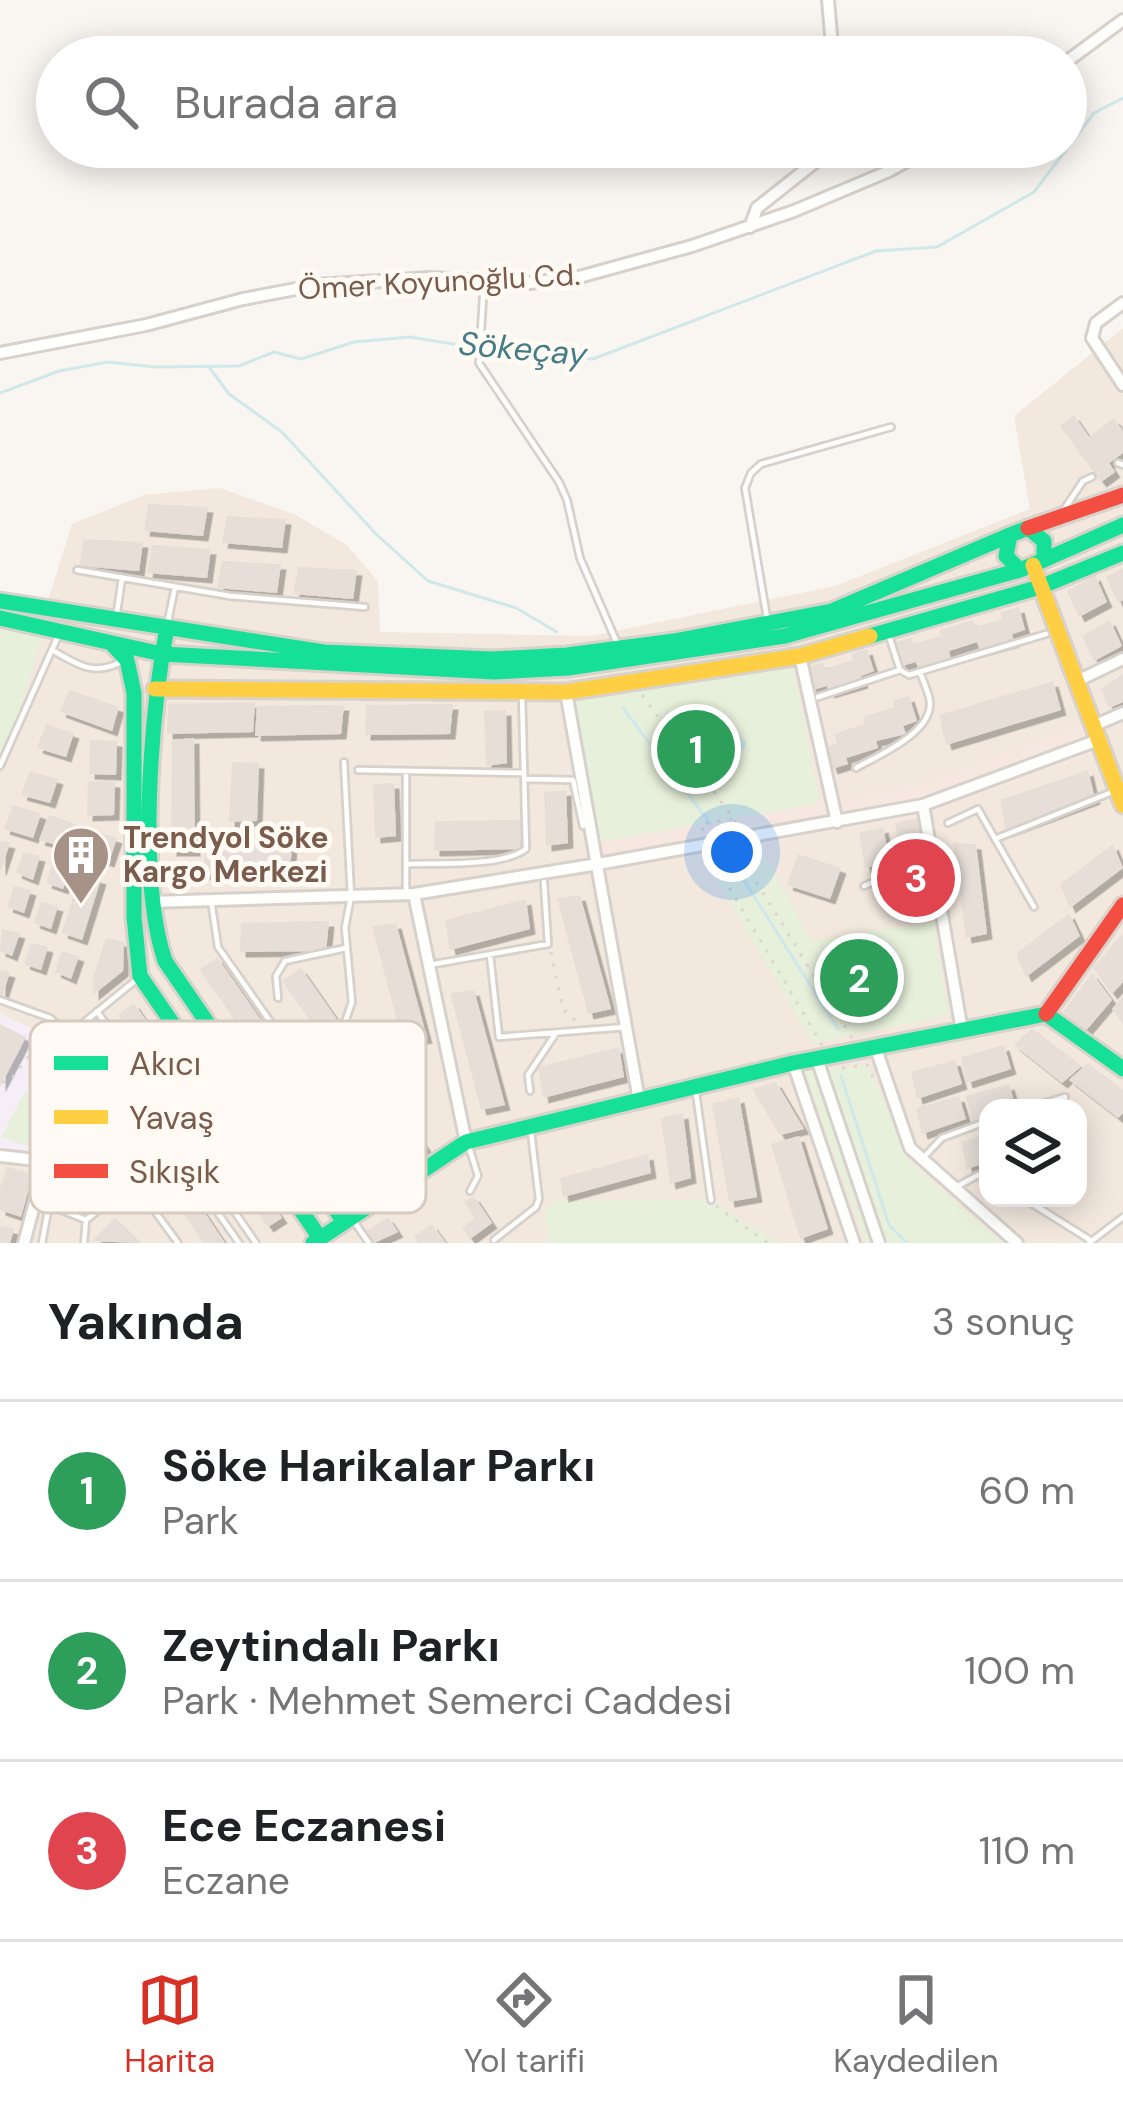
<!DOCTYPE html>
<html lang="tr">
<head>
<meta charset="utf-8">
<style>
  body { margin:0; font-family:"DM Sans",sans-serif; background:#f6f6f6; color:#202124 }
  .controls { position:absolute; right:36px; bottom:36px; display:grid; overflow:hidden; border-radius:24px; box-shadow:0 6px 30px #0003 }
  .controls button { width:108px; height:108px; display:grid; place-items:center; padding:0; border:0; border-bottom:3px solid #e0e0e0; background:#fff; color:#202124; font:60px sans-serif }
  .you { position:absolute; left:732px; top:852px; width:42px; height:42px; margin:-30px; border:9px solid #fff; border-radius:50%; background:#1a73e8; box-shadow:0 0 0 18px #1a73e833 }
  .badge { display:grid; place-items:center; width:78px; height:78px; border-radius:50%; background:#d93025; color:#fff; font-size:39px; font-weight:700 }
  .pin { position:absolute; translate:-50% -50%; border:6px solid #fff; box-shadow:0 3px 12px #0006 }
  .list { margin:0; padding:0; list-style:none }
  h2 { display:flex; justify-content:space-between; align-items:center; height:156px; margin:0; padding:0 48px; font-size:51px }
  h2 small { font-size:39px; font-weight:400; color:#757577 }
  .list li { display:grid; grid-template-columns:78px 1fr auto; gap:36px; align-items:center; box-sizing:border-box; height:180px; padding:0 48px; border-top:3px solid #e0e0e0 }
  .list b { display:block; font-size:45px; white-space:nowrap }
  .list p { margin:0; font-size:39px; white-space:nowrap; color:#757577 }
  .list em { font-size:39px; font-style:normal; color:#757577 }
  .icon { flex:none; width:66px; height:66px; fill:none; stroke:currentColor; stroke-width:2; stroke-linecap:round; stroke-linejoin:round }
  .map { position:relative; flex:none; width:1123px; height:1243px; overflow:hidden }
  .search { position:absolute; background:#fff; box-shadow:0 6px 30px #0003; left:36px; right:36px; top:36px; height:132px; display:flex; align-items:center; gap:30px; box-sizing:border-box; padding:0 42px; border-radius:66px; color:#757577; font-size:45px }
  .sheet { height:696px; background:#fff }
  nav { display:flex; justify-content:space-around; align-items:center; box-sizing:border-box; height:168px; border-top:3px solid #e0e0e0; background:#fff; font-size:33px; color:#757577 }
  nav a { display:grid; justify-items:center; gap:6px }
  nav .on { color:#d93025 }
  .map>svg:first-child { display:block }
  .residential { fill:#f2e8de; fill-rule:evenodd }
  .commercial { fill:#f6e8e1 }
  .education { fill:#f6eef6 }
  .green { fill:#e7f0db }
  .water { fill:#d0e8ea }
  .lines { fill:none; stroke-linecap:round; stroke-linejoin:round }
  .stream { stroke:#d0e8ea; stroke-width:3 }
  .building { fill:#e6ded7; filter:url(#shadow) }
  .lane-casing { stroke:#d7d1cb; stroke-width:10 }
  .street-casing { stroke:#d7d1cb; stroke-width:16 }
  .fast-casing { stroke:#d9d2cb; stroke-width:21 }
  .slow-casing { stroke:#d9d2cb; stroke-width:21 }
  .jam-casing { stroke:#d9d2cb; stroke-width:21 }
  .path { stroke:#dcd5d0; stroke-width:3; stroke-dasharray:3 9; stroke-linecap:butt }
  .lane { stroke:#fefefd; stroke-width:4.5 }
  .street { stroke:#fefefd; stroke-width:10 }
  .fast { stroke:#16e098; stroke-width:15 }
  .slow { stroke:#ffcf43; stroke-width:15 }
  .jam { stroke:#f24e42; stroke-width:15 }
  .labels { text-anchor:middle; stroke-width:10; stroke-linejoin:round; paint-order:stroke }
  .street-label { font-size:30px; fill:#7a5c4d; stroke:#fffaf3 }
  .poi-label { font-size:30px; font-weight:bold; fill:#7a5c4d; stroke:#fffaf3; text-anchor:start }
  .water-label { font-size:33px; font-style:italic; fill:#437c86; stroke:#fffaf3 }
  .key { fill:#fffaf3; stroke:#d7cbc1; stroke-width:3 }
  .key-label { font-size:33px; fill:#7a5c4d }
</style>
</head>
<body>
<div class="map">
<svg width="1123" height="1243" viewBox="0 0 1123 1243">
  <defs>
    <filter id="shadow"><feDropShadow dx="5.5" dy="5.5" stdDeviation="0" flood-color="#0004"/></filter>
  </defs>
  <rect width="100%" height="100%" fill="#f9f5f0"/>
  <path class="residential" d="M1123,328V1243H778L710,1200L545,1208L549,1235L546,1243H0V1150L48,1153L60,1042L0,1014V753L72,524L144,495L220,488L294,514L347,545L378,581L380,632L591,636L835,586L1030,509L1014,416ZM988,1108H1078V1198H988Z"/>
  <path class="commercial" d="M1091,721L1102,751L924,815L606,874L598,842L921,785Z"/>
  <path class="education" d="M0,1014L60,1042L48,1153L0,1150Z"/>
  <path class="green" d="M0,618L45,626L0,772Z
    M783,664L793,668L819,799L812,805L598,842L574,699Z
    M764,855L812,941L933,922L948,1015L813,1043L710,869Z
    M868,1065L909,1161L1002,1243H866L805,1073Z
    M25,1092L55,1108L48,1153L1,1137Z
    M711,1200L778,1243H546L549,1235L545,1208L557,1201Z"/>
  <path class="water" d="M737,734L746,741V746L721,774L700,753L705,744Z"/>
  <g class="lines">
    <path class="stream" d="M209,367L229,394L282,432L376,534L428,581L516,608L557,632
      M0,393L59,371L108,362L155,367L239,366L274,352L301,359L354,342L410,337L515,354L593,359L876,251L937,247L1034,192L1094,113L1123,98
      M623,708L710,823
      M733,863L838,1029
      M841,1076L889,1225L907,1243"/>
  </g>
  <path class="building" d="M1074,415L1089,437L1114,418L1123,431V453L1109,463L1115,472L1101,482L1060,426Z
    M148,504L208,507L203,536L144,531Z
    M227,516L286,519L282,548L222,543Z
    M84,539L143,542L139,571L79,566Z
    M152,545L211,549L207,578L147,573Z
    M222,561L281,564L277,593L217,588Z
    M298,567L357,570L353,599L293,594Z
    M1123,568V600L1118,603L1106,577Z
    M1095,575L1107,602L1079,617L1067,591Z
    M1019,607L1025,630L1012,634L1014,642L980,651L977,642L949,651L951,659L918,668L916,662L901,666L894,642L912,638L913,644L941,636L940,630L973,620L975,627L1002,619L1000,612Z
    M1110,620L1122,646L1094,661L1082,636Z
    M867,649L874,671L861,676L863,683L829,693L827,686L812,690L805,668L823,662L825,669L853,660L851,654Z
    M1123,674V702L1109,708L1101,689Z
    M1053,681L1061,710L946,745L939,715Z
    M69,690L119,707L112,731L60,712Z
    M909,696L917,721L903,726L906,734L876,741L878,748L846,758L848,764L832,769L825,747L837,743L834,734L865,724L863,717L894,707L893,701Z
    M255,702L253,732L167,734L168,704Z
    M453,704L450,734L365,735L366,705Z
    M344,705L341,734L255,736L257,706Z
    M506,710L507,763L486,766L484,711Z
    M46,724L74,733L66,757L37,748Z
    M194,738L195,851H171L172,740Z
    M90,740L117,741L116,775L89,774Z
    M232,762L259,763L257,821L229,822Z
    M1088,770L1095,799L1006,832L1000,800Z
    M30,771L58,779L50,803L21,795Z
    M88,781L115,782L114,815L87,816Z
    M394,783L396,836L375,838L373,784Z
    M566,790L568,843L546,846L544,792Z
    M13,805L41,814L33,838L4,829Z
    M49,815L76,824L68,848L39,840Z
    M920,818L927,852L901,858L895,823Z
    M523,820L520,849L434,851L435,821Z
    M883,827L890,862L865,868L859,833Z
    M89,829L117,838L109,862L80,854Z
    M0,841L10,843L1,870H0Z
    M292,843L290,873L204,875L205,844Z
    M953,843L976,844L987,934L966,938Z
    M1113,844L1123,868L1070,908L1060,885Z
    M23,853L40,856L33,880L16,873Z
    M798,854L841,868L830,899L787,885Z
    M53,862L71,866L63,889L46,883Z
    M80,873L101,879L82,940L62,933Z
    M925,874L932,909L907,915L901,880Z
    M14,886L31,890L24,913L7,907Z
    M580,895L611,1009L588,1014L557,898Z
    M526,899L530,929L450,950L445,920Z
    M41,902L58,906L51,929L34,923Z
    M1069,913L1080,936L1026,977L1016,954Z
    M329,921L326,951L240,952L241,923Z
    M396,923L427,1038L403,1043L372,926Z
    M2,929L20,933L12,956L0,951Z
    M1123,933V982L1112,994L1093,968Z
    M106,938L124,942L123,971L93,995V978Z
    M31,943L48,947L41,970L24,964Z
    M62,951L79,956L71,979L55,972Z
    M217,957L298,1073L281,1087L200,970Z
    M301,968L341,1025L322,1038L282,981Z
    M0,970L10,972L1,1000H0Z
    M873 979a8 8 0 1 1 16 0a8 8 0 1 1-16 0Z
    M1092,973L1112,1000L1083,1034L1063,1012Z
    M474,990L505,1105L481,1110L450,993Z
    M1123,996V1024L1112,1009Z
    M134,1003L215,1119L199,1132L118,1015Z
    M0,1024L26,1037L0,1087Z
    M1032,1028L1082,1066L1062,1083L1014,1045Z
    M1004,1045L1011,1069L967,1083L961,1057Z
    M619,1047L624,1077L543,1098L538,1067Z
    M360,1050L427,1148L411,1161L341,1063Z
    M955,1060L962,1084L917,1099L911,1072Z
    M1088,1063L1123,1090V1113L1118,1118L1069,1080Z
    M776,1082L804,1129L780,1135L752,1089Z
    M1009,1084L1016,1108H988V1117L972,1123L966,1096Z
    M959,1096L966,1119L922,1134L916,1108Z
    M739,1097L757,1197L729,1202L712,1104Z
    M683,1113L691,1178L670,1184L661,1118Z
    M218,1122L282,1218L268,1227L202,1134Z
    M988,1134V1162L967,1169L961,1142Z
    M799,1136L828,1229L800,1239L771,1144Z
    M648,1154L651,1173L563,1197L560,1178Z
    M172,1164L225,1243H204L156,1176Z
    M7,1167L33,1174L21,1217L0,1210V1188Z
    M474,1196L492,1223L470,1239L462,1228L475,1218L464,1202Z
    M388,1217L398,1232L374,1243L366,1231Z
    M115,1218L140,1243L92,1241Z
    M432,1224L446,1243H418L414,1236Z
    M0,1226L14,1229L10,1243H0Z"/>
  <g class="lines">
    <defs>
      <path id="lane" d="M484,282L479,363L559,482L567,500L580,558L617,643
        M1118,463L1123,465
        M1065,508L1083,481L1092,477
        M77,570L230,596L365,607
        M117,612L122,578
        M767,618L745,488L751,473L761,464L891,427
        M168,621L175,587
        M889,636L900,670L909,675L1046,634
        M52,650C78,665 93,676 121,662
        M818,697L900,670
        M344,762L351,896L345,928L352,1002L345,1022L325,1043L322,1060L381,1155
        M0,766L59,634
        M856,768C879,755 932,733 930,702C929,693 923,681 920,672
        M358,770L524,773
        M406,771V895
        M525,779L573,780L583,826
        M948,823L978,809L1034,907
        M995,839L1112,792
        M406,864C437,863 502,867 526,849L522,695
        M864,886L932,857
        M211,900L218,947L387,1188
        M490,955L499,1037L626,1027
        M429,965L548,944L544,882
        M278,998L276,976L285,961L346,948
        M0,1000L50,1018L68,1035
        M97,1011L256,1243
        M84,1056H108L239,1243
        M530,1091L528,1075L556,1033
        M696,1093L711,1200
        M76,1104L178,1243
        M1029,1108L1065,1097
        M469,1147L478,1176L470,1191
        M922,1159L942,1138L988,1121
        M956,1187L978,1175L988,1179
        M1023,1198L1090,1240
        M86,1220L49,1205L76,1104L83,1056L60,1042L136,980
        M355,1223L369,1243
        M494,1240L536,1207L539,1199L531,1132
        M42,1243L49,1205
        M84,1243L86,1220L133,1183
        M1089,1243L1123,1217"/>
      <path id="street" d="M828,0L833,57
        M1066,62L1123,20
        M750,227L757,208L834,147
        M1123,303L1096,323L1092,338L1123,385
        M0,353L146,325L243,299L317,285L430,278L529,283L579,277L692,246L794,211L889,171L932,147
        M800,656L837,822
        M1077,681L1123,659
        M566,692L639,1100
        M1093,726L1123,713
        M923,805L962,1031
        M414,894L466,1142
        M150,902L414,894L598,864L923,805L1098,740
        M876,1049L910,1148L1017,1243
        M817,1059L879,1243
        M793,1063L854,1243
        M0,1156L46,1161
        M24,1243L48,1153L60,1042"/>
      <path id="fast" d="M1044,560L1123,525
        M0,601L324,652L492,659L567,655L674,641L832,611L1010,535L1028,528L1044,541V560L1020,570L1006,556L1010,535
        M0,618L162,654L494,672L568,668L785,636L1020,570
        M167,627C151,714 137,878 165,961L344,1222
        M870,636L1040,587L1123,553
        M112,644L127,660L134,693V917L140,976L320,1238
        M313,1243L466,1142L793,1063L1046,1014L1123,1069"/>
      <path id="slow" d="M1033,565L1123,805
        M155,689L566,692L800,656L870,636"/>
      <path id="jam" d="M1028,528L1123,495
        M1046,1014L1123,905"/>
    </defs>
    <use href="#lane" class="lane-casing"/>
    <use href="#street" class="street-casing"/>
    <use href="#fast" class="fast-casing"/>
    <use href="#slow" class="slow-casing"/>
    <use href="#jam" class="jam-casing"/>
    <path class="path" d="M642,695L734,819L736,829
      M703,831L701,824L732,819
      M741,850L743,860L852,1038
      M711,857L822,1045
      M551,952L563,1009L578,1023
      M842,1068L868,1065L873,1077
      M2,1082L10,1081L35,1048L47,1045
      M716,1206L768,1243"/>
    <use href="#lane" class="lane"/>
    <use href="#street" class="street"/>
    <use href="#fast" class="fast"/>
    <use href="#slow" class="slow"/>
    <use href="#jam" class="jam"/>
  </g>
  <defs>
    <symbol id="building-pin" viewBox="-11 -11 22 30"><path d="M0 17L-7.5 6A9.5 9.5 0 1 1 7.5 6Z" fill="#a69286" stroke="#fffaf3"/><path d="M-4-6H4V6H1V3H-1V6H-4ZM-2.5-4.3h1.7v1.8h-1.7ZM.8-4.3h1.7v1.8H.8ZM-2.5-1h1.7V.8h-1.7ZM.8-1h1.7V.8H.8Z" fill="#fff"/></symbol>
  </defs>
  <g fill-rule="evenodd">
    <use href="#building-pin" x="48" y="822" width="66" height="90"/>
  </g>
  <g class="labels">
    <g class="street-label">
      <text transform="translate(439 282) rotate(-3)" y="10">Ömer Koyunoğlu Cd.</text>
    </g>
    <g class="poi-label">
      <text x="123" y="848">Trendyol Söke<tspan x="123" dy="34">Kargo Merkezi</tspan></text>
    </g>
    <g class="water-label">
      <text transform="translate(523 348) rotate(5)" y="12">Sökeçay</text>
    </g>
  </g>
  <rect x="30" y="1021" width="396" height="192" rx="18" class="key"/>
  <rect x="54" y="1056" width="54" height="14" fill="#16e098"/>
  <rect x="54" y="1110" width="54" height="14" fill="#ffcf43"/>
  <rect x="54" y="1164" width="54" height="14" fill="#f24e42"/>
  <g class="key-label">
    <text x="129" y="1075">Akıcı</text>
    <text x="129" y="1129">Yavaş</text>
    <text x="129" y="1183">Sıkışık</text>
  </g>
</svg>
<div class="controls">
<button><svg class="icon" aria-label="layers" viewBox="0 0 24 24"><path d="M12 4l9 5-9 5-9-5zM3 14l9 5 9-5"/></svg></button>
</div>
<div class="you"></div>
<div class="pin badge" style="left:696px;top:749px;background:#2e9e5b">1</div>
<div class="pin badge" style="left:859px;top:978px;background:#2e9e5b">2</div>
<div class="pin badge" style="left:916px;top:878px;background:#e0444e">3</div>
<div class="search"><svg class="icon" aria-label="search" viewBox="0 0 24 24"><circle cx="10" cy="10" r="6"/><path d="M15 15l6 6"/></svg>Burada ara</div>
</div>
<section class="sheet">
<h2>Yakında<small>3 sonuç</small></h2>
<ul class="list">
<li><span class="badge" style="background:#2e9e5b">1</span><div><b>Söke Harikalar Parkı</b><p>Park</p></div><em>60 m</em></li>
<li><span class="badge" style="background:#2e9e5b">2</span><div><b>Zeytindalı Parkı</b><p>Park · Mehmet Semerci Caddesi</p></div><em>100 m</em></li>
<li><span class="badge" style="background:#e0444e">3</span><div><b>Ece Eczanesi</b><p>Eczane</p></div><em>110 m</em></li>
</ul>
</section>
<nav>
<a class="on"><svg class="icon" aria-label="map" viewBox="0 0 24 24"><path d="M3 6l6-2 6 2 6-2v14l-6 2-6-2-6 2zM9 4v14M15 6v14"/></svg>Harita</a>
<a><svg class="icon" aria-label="directions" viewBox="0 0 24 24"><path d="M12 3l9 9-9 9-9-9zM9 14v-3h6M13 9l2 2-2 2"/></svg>Yol tarifi</a>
<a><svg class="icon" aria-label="saved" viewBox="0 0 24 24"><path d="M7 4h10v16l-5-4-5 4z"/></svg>Kaydedilen</a>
</nav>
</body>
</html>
